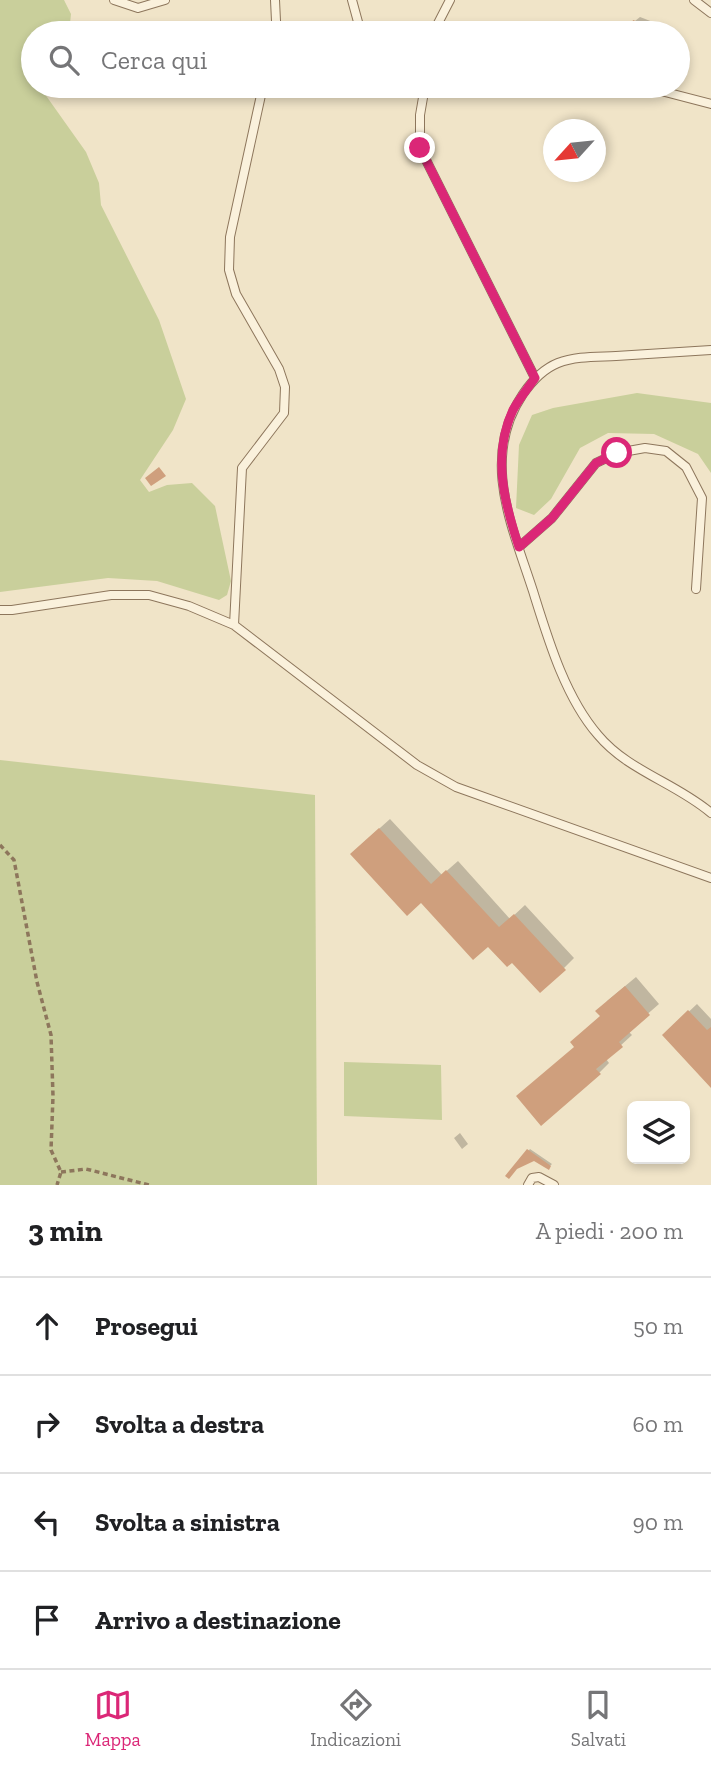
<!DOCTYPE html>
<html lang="it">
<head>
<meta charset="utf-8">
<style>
  body { margin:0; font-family:"Zilla Slab",serif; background:#f2f2f2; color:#202124 }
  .controls { position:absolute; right:21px; bottom:21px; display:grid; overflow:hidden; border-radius:10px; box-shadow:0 4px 10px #0003 }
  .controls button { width:63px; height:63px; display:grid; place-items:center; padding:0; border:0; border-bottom:2px solid #e0e0e0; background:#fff; color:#202124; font:35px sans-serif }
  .compass { position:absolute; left:543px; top:119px; width:63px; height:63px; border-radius:50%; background:#fff; box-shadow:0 4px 10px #0003; rotate:243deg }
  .stop { position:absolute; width:21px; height:21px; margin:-16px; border:5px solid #db2777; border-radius:50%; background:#fff }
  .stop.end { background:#db2777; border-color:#fff; box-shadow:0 2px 7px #0008 }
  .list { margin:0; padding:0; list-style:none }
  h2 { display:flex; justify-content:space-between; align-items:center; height:91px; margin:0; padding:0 28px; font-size:30px }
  h2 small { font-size:23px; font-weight:400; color:#757577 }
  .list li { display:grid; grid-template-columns:46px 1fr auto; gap:21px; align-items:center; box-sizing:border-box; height:98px; padding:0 28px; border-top:2px solid #e0e0e0 }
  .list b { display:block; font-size:26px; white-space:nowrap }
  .list em { font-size:23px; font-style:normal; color:#757577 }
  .icon { flex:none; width:38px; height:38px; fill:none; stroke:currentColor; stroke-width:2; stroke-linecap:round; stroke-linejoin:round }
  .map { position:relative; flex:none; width:711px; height:1185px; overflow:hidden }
  .search { position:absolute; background:#fff; box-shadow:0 4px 10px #0003; left:21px; right:21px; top:21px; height:77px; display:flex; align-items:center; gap:18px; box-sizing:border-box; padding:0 24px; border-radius:38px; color:#757577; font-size:26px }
  .sheet { height:483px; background:#fff }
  nav { display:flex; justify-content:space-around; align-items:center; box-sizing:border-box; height:98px; border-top:2px solid #e0e0e0; background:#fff; font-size:19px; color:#757577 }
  nav a { display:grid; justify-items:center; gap:4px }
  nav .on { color:#db2777 }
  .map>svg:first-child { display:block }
  .green { fill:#c9cf9b }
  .shadow { fill:#0003 }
  .building { fill:#cf9f7d }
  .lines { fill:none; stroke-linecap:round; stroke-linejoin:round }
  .lane-casing { stroke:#8d765c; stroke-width:10 }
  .path { stroke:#8d765c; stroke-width:3.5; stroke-dasharray:5 3.5; stroke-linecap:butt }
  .lane { stroke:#faf1dc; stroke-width:8 }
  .route { stroke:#db2777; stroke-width:9 }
</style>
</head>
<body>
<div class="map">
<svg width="711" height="1185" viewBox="0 0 711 1185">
  <rect width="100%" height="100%" fill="#f0e4c8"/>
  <path class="green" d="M0,0H64L71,14L69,33H33V86H42V90L86,152L99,183L101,205L159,320L186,399L173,430L140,480L149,492L167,485L192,483L215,506L231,581L227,595L219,600L157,581L108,578L0,592Z
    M637,393L711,403V473L698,454L654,434L608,433L580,448L551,499L534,515L516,508L519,445L532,415L553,408Z
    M0,760L315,795L317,1185H0Z
    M344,1062L441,1065L442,1120L344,1116Z"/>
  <path class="shadow" d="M640,17L671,29L670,33H631L635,21Z
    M390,819L442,875L458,861L510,919L525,905L574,958L564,968L512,960L421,900L362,844Z
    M636,977L659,1004L628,1031L632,1035L606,1059L609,1063L599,1073L576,1046L601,1016L607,1001Z
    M697,1004L711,1019V1085L664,1035Z
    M460,1133L468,1144L462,1149L454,1138Z
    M530,1149L552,1164L548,1168L534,1159L517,1167L508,1175Z"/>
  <path class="building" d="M633,20L657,29L658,27L671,31L670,33H629Z
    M159,467L166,476L151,486L145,478Z
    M379,828L431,884L446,870L499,927L514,914L566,970L540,993L512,963L507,967L488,947L473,960L421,903L407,916L350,854Z
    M625,986L650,1015L619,1042L623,1047L596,1069L601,1074L541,1126L516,1096L574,1047L570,1042L600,1016L595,1011Z
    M688,1010L707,1030L711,1027V1088L662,1035Z
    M527,1149L551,1166L549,1170L534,1161L517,1169L509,1179L505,1176Z"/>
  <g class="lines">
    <defs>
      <path id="lane" d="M114,0L138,8L165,0
        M352,0L361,33
        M694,0L711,13
        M274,33L276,21L275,0
        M372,33L434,30L446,33
        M433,33L450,0
        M425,86L420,115V148L535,378
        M642,86L711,104
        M711,350C679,352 648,354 616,356C597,357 576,356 558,363C543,369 532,381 523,394C480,458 512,526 533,591C548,639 565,697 598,735C628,771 676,783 711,813
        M519,547L552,518L596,463L617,453L645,448L666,451L686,467L702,498L696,589
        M0,610H12L111,595H149L189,606L234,625L417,765L456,787L711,878
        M234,625L242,468L284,413L285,387L279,369L236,294L229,270L230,237L263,86
        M528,1185L532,1178L539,1177L554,1185"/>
    </defs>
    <use href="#lane" class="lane-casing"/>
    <path class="path" d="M0,845L14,860L37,982L51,1035L53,1096L51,1150L61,1172L57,1185
      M61,1172L86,1169L149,1185"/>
    <use href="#lane" class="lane"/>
  </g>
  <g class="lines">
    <path class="route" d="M420,148L535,378C528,388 519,399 513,410C492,455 504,502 519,547L552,518L596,463L617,453"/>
  </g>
</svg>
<div class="controls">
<button><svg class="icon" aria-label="layers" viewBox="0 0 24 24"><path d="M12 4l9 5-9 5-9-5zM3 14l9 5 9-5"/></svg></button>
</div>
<svg class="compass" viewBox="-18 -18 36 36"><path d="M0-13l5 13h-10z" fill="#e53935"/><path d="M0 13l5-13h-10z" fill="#757577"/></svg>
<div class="stop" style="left:617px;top:453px"></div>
<div class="stop end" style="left:420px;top:148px"></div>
<div class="search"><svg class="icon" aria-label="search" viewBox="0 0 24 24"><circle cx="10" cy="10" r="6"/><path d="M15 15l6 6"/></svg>Cerca qui</div>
</div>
<section class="sheet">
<h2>3 min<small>A piedi · 200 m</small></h2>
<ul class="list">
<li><svg class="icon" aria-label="ahead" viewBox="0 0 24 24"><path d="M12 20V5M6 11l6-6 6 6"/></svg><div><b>Prosegui</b></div><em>50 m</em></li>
<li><svg class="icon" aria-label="right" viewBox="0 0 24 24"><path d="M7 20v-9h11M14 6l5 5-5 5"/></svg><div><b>Svolta a destra</b></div><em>60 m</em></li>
<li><svg class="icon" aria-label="left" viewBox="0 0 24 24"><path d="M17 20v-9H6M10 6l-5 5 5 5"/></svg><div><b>Svolta a sinistra</b></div><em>90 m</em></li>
<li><svg class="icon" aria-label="arrive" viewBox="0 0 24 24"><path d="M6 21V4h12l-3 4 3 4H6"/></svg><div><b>Arrivo a destinazione</b></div></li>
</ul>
</section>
<nav>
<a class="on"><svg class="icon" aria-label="map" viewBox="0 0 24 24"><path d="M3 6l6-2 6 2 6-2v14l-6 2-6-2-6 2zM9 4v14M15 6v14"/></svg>Mappa</a>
<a><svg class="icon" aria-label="directions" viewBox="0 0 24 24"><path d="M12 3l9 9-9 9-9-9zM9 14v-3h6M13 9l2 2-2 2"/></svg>Indicazioni</a>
<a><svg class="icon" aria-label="saved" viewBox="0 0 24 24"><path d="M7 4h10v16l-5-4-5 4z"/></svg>Salvati</a>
</nav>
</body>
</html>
